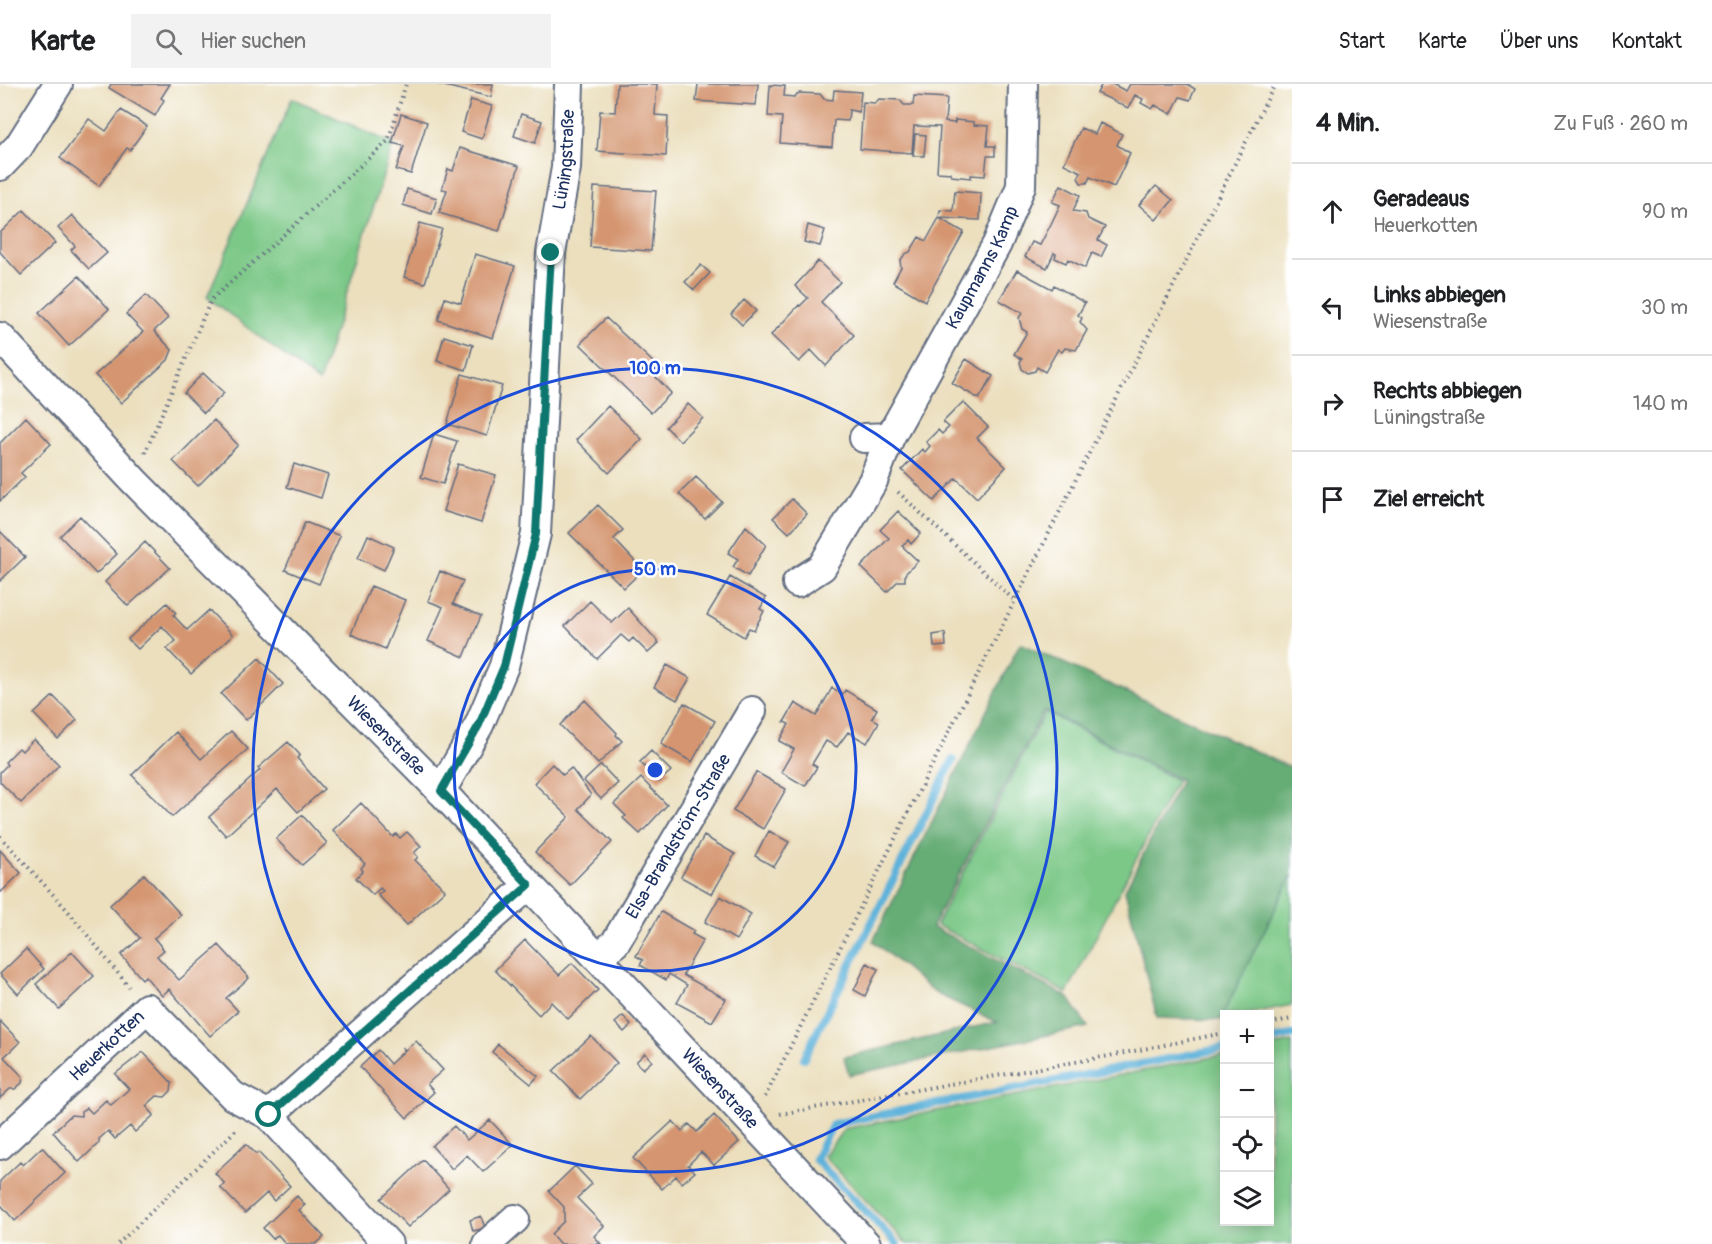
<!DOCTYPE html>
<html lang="de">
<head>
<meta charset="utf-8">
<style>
  body { margin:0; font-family:Pangolin,sans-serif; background:#f2f2f2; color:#202124 }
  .controls { position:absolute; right:18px; bottom:18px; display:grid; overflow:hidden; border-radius:0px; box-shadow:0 3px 15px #0003 }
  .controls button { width:54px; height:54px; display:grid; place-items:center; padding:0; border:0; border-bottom:2px solid #e0e0e0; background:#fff; color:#202124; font:30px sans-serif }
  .stop { position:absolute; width:18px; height:18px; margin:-14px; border:4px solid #0f766e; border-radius:50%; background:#fff }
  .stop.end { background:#0f766e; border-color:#fff; box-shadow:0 2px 6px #0008 }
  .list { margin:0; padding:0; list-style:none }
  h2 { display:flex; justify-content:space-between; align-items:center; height:78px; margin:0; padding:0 24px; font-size:26px }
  h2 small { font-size:20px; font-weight:400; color:#757577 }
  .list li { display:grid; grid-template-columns:39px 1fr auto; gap:18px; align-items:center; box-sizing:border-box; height:96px; padding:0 24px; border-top:2px solid #e0e0e0 }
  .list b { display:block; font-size:22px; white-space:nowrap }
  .list p { margin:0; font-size:20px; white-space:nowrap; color:#757577 }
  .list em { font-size:20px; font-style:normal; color:#757577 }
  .icon { flex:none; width:33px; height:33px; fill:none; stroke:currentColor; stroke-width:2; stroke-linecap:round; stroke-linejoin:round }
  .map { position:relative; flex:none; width:1292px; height:1160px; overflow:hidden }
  header { display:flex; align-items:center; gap:36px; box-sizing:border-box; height:84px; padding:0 30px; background:#fff; border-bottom:2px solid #e0e0e0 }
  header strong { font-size:28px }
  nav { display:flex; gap:33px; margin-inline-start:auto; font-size:21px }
  .search { width:420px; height:54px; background:#f2f2f2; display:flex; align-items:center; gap:15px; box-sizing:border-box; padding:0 21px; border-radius:0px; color:#757577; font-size:22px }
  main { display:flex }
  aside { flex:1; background:#fff }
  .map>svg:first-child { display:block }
  .green { fill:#7cc887; stroke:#4c7c72; stroke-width:1.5 }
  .forest { fill:#65ac74; stroke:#406e69; stroke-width:1.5 }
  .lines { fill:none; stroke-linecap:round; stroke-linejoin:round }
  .stream { stroke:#5fb2da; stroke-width:8 }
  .building { fill:#d49570 }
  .street-casing { stroke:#646d80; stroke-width:32 }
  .path { stroke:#646d80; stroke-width:4; stroke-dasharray:1.5 4.5; stroke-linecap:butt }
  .street { stroke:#fff; stroke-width:28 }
  .route { stroke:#0f766e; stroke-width:8 }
  .ring { fill:none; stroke:#1d4ed8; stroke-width:3 }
  .labels { text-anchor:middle; stroke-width:5; stroke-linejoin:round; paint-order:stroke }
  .street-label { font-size:18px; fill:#1b2f5e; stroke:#fff }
  .centre { fill:#1d4ed8; stroke:#fff; stroke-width:3 }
  .ring-label { font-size:18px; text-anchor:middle; font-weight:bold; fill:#1d4ed8; stroke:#fff; stroke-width:5; stroke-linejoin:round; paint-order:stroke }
</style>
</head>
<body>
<header>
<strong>Karte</strong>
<div class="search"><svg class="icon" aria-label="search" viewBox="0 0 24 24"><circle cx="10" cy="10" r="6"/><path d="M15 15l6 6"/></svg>Hier suchen</div>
<nav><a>Start</a><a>Karte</a><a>Über uns</a><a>Kontakt</a></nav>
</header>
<main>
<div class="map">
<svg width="1292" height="1160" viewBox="0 0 1292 1160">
  <rect width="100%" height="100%" fill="#fff"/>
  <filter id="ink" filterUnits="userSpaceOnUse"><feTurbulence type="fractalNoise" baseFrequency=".0167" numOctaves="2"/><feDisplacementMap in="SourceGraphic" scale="12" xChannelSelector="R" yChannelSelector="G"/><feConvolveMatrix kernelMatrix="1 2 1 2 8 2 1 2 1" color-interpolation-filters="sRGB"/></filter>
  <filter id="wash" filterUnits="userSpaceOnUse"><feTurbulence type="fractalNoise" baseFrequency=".008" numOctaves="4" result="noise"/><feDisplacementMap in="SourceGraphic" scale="24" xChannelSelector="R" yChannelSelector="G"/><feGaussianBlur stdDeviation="1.35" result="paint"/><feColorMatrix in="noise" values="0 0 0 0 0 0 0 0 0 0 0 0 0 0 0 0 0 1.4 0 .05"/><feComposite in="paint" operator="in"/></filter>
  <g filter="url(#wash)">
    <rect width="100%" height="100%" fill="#ebdfbe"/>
    <path class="green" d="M292,14L393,60L319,298L207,213Z
      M1045,628L1177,696L1067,909L936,841Z
      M1292,791V921L1247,930H1224V935L1220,936Z
      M1292,958V1160H907L824,1072L844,1045L1224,971V1138H1270V963Z"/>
    <path class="forest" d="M1020,559L1292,684V791L1220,936L1157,934L1125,806L1181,696L1044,626L932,843L1068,913L1088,943L849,991L844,973L997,938L935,909L873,857Z"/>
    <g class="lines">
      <path class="stream" d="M1270,956L1292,951
        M804,974L953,676
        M897,1160L815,1075L833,1040L1224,964"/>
    </g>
    <g id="blocks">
      <path class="building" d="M111,0H170L161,14L164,16L155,32L109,4Z
        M436,0H493L491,13Z
        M617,0H657L655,31L668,32L666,72L597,67L600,27L615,28Z
        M698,0H758L756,21L696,17Z
        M1102,0H1112L1126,7L1130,0H1187L1195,5L1190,16L1180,13L1171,30L1155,21L1152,25L1141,19L1143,15L1135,11L1128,24L1097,9Z
        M770,1L785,2L784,12L794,13L799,9L820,10L824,15L833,16L834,6L861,8L859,28L849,26L848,37L834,36L832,63L780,59L782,33L768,32Z
        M914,12L947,14L945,38L955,39V36L974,38V41L989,42L987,62H995V72H987L985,92L971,91V94L951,92V89L937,88L940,43L914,42L912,69L860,65L863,18L875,19L879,15L900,16L904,21H913Z
        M471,16L492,22L482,55L461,48Z
        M121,26L147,42L130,66L127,64L99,102L60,74L89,35L106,47Z
        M401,30L427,38L411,90L396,86L404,62L392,59Z
        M521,30L542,37L535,59L514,52Z
        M1100,39L1122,50L1117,61L1130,69L1114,103L1090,93L1087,99H1081L1078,94L1081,88L1064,80L1081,44L1095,50Z
        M915,50L926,51L924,72H913Z
        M460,64L519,82L499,147L439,129L447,106L442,105L448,85L453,87Z
        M1061,101L1080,111L1073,127L1086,129L1088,135L1105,143L1098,156L1107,161L1101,173L1092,169L1085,184L1068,175L1066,179L1055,174L1056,170L1054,169L1047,184L1025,173L1032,158L1040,161L1051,140L1060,121L1052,118Z
        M1156,102L1173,116L1156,136L1139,121Z
        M594,103L656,107L651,167L590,163Z
        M407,105L437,114L432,130L403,121Z
        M955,107L981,109L980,136L939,134L940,126L953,127Z
        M24,126L55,159L21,191L0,168V149Z
        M72,131L107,169L89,185L71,166L75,162L58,144Z
        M939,134L964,148L925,217L893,198L901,183L900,177L905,170L910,168L919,153L926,157Z
        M420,139L442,145L425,199L404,193Z
        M808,141L825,146L820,162L804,158Z
        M475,170L515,182L493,254L438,236L445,214L461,219Z
        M818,177L840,198L821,218L854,251L826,282L811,266L799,278L771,251L799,221L800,222L808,214L795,202Z
        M701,181L710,189L694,206L685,198Z
        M1017,186L1052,205L1054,201L1085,219L1078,231L1082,234L1080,238L1087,246L1076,266L1065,264L1062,268L1058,265L1045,288L1037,283L1035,287L1028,289L1022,285L1020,278L1022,275L1014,270L1027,248L1022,245L1019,234L1022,229L999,216Z
        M79,192L109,225L69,262L39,229Z
        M146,211L168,234L154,247L172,266L168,276L121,319L95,291L143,248L126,230Z
        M744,216L756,227L742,241L731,230Z
        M606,234L656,281L650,287L671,309L651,329L580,260Z
        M444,252L473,261L466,286L437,277Z
        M966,275L993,292L979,315L952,299Z
        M203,289L224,309L204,329L184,309Z
        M462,290L502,302L487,352L447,340Z
        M963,318L988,343L977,354L1006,383L977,414L956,394L934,417L902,386L922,365L925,368L930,362L926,358L938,346L942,350L949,343L943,338Z
        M688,320L703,334L680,357L666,343Z
        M608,322L642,355L609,389L576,356Z
        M26,333L51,360L21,389L25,393L0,417V359Z
        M214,336L238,361L198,402L173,377Z
        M434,350L457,357L443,400L421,393Z
        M294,380L328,391L321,414L287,403Z
        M458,380L496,391L481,439L443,427Z
        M696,393L722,418L705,435L679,410Z
        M792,415L807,430L789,449L773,434Z
        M598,421L623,446L614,455L643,486L624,504L569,449Z
        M898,427L921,449L911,460L908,456L902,462L918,477L905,490V497H898L887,508L861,483L889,454L880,446Z
        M80,432L117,470L96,490L60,452Z
        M305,438L340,452L319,500L285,486Z
        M746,442L766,461L748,492L733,483L738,475L728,469Z
        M0,447L25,473L0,497Z
        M368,451L394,463L384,486L358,474Z
        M145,458L170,484L128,522L105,498Z
        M440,487L463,497L453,520L481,532L464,573L428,557L443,523L428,517Z
        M730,493L766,514L760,525L764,527L754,546L749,544L744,553L707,531Z
        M371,502L405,516L385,565L351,550Z
        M590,517L612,539L628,524L659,559L648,569L633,554L629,558L621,551L597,575L565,542Z
        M167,519L176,529L173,531L187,546L209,526L233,551L191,590L167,565L176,557L162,542L138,565L128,555Z
        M945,549L946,562L934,563L933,551Z
        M259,574L283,600L246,636L221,610Z
        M667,581L690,594L677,616L654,603Z
        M832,604L843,610L845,606L877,625L872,634L879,638L867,659L848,648L837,663L826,657L812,680L817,683L805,702L781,688L794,665L779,657L789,640L784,638L795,619L816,632Z
        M53,612L77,636L58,655L34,630Z
        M585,616L617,649L616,651L622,657L598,680L560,641Z
        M684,619L715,637L692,678L661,660Z
        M231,647L248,665L172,733L132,691L176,648L201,675Z
        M34,655L59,681L21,719L0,698V688L7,681L5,678L19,664L22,667Z
        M288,658L300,671L297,674L324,705L298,728L277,705L226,752L209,733L260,686L258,684Z
        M651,667L671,687L659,698L640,678Z
        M552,680L563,691L571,684L591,711L578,725L612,758L570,801L535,768L569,733L534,699Z
        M601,681L618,699L601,715L584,697Z
        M756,688L786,705L763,745L733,727Z
        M641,694L667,721L640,750L623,734L626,732L614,720Z
        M361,719L393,753L396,750L400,754L407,748L421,762L414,769L418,773L415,776L445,806L407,841L378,811L383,807L380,804L373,811L356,794L363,787L361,784L365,780L333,746Z
        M302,731L327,759L302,781L276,755Z
        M769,747L789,758L774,783L755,772Z
        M704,752L735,770L712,810L681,793Z
        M0,766L21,789L0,809Z
        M144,790L181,831L154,854L164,866L157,872L179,896L219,861L249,894L226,914L238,927L210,952L169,905L162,912L145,892L142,895L121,871L140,854L110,821Z
        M720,812L751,830L736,856L705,838Z
        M661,828L694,847L692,850L703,856L683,891L726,915L712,938L677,919L687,901L669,890L666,896L640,881L643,876L636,872Z
        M525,856L559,891L572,879L598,906L568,935L551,918L539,931L495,886Z
        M26,865L44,885L18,910L0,890Z
        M72,868L94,892L59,925L36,900Z
        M867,879L878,885L865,912L854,906Z
        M623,932L631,941L624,948L615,939Z
        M0,937L20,958L4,973L23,993L22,999L15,1005H10L0,1014Z
        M591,952L617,979L580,1015L553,987Z
        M416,957L443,986L427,1000L434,1008L407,1034L360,983L378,966L390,980L404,967L402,963L405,966Z
        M498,960L538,992L531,1000L492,968Z
        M143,968L172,999L171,1007L165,1013L157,1012L146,1022L154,1031L135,1048L130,1042L115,1055L108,1047L99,1055V1059L79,1078L53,1048L71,1031L81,1032V1028L87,1024L92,1029L106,1016L111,1021L129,1005L115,990Z
        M645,969L652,977L643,985L636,978Z
        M714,1031L739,1058L714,1081L701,1068L688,1081L695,1088L682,1099L676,1092L662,1105L633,1074L673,1037L682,1047L689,1040L697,1048Z
        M490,1036L513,1061L483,1088L467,1071L452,1085L432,1062L454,1042L467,1056Z
        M246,1060L256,1070L258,1068L290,1102L274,1117L267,1109L245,1129L220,1103L225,1100L215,1089Z
        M42,1063L65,1089L15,1137L0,1120V1097L20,1078L23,1081Z
        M423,1076L449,1105L408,1143L381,1115Z
        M575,1082L592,1100L577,1114L604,1142L594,1152L601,1160H560L551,1150L564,1137V1123L549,1107Z
        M297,1112L305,1121L299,1126L324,1153L316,1160H286L278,1151L273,1155L263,1144Z
        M481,1132L485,1144L473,1147L470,1136Z"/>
    </g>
  </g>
  <g filter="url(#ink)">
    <use href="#blocks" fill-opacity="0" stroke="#646d80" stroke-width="1.5"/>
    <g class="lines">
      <defs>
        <g id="street">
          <path d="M0,82L19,62L58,0"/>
          <path id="s1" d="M0,253L134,397L441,707L866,1160"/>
          <path id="s2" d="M864,354L890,353L997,160L1021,102L1023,0"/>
          <path d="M797,499L822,483L873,397L890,353"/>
          <path id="s3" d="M441,707L479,641L504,582L536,450L551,169L566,84L569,0"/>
          <path id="s4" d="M598,873L615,859L752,627"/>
          <path d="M269,1031L529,801"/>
          <path id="s5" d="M0,1061L147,924L233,1012L269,1031L388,1160"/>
          <path d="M487,1160L515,1135"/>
        </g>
      </defs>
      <use href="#street" class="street-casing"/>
      <path class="path" d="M145,369L211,216L388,57L406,0
        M898,408L1014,516
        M0,752L68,827L129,903
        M1270,939L1292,935
        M765,1013L1275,0
        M780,1030L1109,972L1224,949
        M118,1160L238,1044"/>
      <use href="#street" class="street"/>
    </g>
  </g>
  <g class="lines" filter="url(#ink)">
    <path class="route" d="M269,1031L529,801L441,707L479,641L504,582L536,450L551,169"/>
  </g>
  <g class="ring">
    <circle cx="655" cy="686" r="201"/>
    <circle cx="655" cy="686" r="402"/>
  </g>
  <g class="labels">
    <g class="street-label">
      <text dy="6" stroke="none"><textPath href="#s3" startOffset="652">Lüningstraße</textPath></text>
      <text dy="6" stroke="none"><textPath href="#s2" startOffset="219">Kaupmanns Kamp</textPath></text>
      <text dy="6" stroke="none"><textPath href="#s1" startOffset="555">Wiesenstraße</textPath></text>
      <text dy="6" stroke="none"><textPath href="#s4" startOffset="146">Elsa-Brandström-Straße</textPath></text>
      <text dy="6" stroke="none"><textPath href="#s5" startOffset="146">Heuerkotten</textPath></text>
      <text dy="6" stroke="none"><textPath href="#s1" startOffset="1041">Wiesenstraße</textPath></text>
    </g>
  </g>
  <circle cx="655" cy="686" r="9" class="centre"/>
  <g class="ring-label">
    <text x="655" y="290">100 m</text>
    <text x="655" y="491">50 m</text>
  </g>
</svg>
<div class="controls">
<button>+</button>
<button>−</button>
<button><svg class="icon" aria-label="locate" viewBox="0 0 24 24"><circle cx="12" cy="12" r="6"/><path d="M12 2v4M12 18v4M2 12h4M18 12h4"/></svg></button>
<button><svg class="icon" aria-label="layers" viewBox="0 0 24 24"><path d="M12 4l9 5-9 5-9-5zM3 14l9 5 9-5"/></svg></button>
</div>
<div class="stop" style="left:269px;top:1031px"></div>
<div class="stop end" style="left:551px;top:169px"></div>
</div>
<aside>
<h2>4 Min.<small>Zu Fuß · 260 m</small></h2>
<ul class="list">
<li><svg class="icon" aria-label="ahead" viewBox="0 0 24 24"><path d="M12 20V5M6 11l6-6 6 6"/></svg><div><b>Geradeaus</b><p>Heuerkotten</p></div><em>90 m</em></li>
<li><svg class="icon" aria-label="left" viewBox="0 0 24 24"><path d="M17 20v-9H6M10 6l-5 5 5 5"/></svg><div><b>Links abbiegen</b><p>Wiesenstraße</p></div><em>30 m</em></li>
<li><svg class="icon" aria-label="right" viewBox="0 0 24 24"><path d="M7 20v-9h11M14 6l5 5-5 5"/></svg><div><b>Rechts abbiegen</b><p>Lüningstraße</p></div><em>140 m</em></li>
<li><svg class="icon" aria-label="arrive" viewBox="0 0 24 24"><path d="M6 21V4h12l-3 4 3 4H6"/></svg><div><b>Ziel erreicht</b></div></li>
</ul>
</aside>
</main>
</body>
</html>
